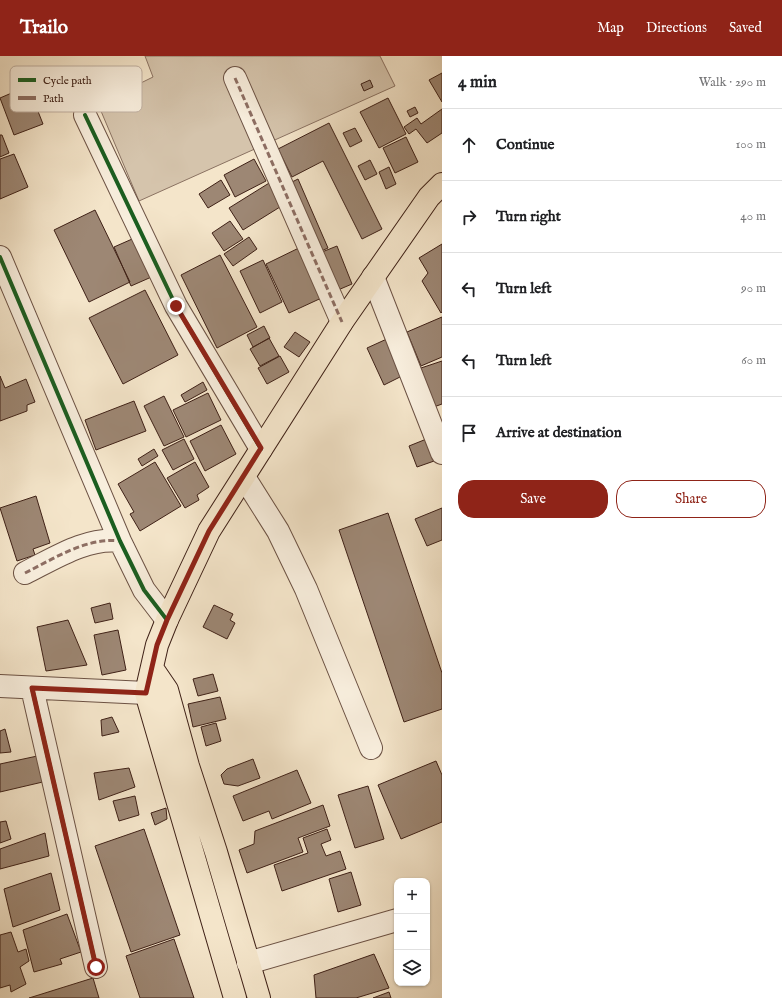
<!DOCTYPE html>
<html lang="en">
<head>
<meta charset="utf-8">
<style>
  body { margin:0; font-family:"IM FELL English",serif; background:#f2f2f2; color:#202124 }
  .controls { position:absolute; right:12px; bottom:12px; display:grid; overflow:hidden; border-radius:8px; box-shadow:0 1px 3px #0004 }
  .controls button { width:36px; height:36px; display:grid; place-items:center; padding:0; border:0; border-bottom:1px solid #e0e0e0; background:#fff; color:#202124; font:20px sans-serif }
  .stop { position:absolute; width:12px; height:12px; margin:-9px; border:3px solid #8f2418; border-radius:50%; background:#fff }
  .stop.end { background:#8f2418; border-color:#fff; box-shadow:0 1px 4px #0008 }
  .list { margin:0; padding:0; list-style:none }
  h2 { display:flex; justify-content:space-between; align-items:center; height:52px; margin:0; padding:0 16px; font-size:17px }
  h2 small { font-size:13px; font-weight:400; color:#757577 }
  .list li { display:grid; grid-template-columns:26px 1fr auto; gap:12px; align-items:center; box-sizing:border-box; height:72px; padding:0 16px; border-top:1px solid #e0e0e0 }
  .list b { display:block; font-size:15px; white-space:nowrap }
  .list em { font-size:13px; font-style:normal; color:#757577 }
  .actions { display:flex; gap:8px; padding:12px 16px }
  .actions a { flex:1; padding:9px 0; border:1px solid #8f2418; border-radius:16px; text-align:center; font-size:14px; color:#8f2418 }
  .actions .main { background:#8f2418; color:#fff }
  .icon { flex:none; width:22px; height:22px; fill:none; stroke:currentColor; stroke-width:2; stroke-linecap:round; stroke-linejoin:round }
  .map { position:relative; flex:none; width:442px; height:942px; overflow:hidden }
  header { display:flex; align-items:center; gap:24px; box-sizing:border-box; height:56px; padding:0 20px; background:#8f2418; color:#fff }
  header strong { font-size:19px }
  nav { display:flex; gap:22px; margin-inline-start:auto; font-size:14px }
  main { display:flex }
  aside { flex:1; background:#fff }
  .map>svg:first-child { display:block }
  .green { fill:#d5c4ac; stroke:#8a7262 }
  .building { fill:#9d8774; stroke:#3f2117 }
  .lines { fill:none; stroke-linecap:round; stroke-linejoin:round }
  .minor-casing { stroke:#6c5244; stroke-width:24 }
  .major-casing { stroke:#3f2117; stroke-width:24 }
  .minor { stroke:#f8eedd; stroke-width:22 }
  .major { stroke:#f4e5ca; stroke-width:22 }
  .quiet { stroke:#8d6e63; stroke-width:3; stroke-dasharray:6 3; stroke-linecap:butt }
  .cycleway-casing { stroke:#f8eedd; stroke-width:6 }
  .cycleway { stroke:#1b5e20; stroke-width:4 }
  .route { stroke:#8f2418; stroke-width:5 }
  .key { fill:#f8eedd; stroke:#c0b0a2; stroke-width:1 }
  .key-label { font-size:11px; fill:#3f2117 }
</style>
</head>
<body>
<header>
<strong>Trailo</strong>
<nav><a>Map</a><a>Directions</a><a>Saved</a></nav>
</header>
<main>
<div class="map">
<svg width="442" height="942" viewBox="0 0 442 942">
  <rect width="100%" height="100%" fill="#f4e5ca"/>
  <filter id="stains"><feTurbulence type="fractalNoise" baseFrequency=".005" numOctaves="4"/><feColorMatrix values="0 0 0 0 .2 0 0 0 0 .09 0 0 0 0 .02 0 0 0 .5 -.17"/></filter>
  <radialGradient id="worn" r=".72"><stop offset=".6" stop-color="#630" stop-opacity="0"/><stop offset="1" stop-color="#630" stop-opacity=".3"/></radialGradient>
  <path class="green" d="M145,0H380L395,30L139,145L98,48L153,21Z"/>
  <path class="building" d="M442,17V46L429,24Z
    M370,24L373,31L364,35L361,28Z
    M28,30L43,68L14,79L0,42Z
    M388,42L406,78L379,92L360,56Z
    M415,51L418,57L410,61L407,55Z
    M442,53V77L427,87L416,73L409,78L404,71L417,62L421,68Z
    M329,67L382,173L362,183L323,105L292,121L278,93Z
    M355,72L362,85L350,91L343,77Z
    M0,79H2L9,97L0,101Z
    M406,81L418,106L395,117L383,92Z
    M14,98L28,131L0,143V103Z
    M254,103L266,125L235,141L224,119Z
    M370,104L377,118L365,124L358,110Z
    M389,111L396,128L386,133L379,116Z
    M298,123L328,192L315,198L286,129Z
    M221,124L230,139L208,152L199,138Z
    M274,124L288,146L243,174L229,152Z
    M95,154L130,226L89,246L54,174Z
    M230,165L243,183L224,195L212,177Z
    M139,180L156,219L131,230L114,191Z
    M249,181L257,193L233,210L224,198Z
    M442,188V256L441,257L422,225L428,217L419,202Z
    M305,189L328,239L289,257L266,208Z
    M337,190L352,228L338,234L322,196Z
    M220,199L257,271L217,292L181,219Z
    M263,204L282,246L260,257L240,215Z
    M145,234L178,299L123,328L89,262Z
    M442,261V301L421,310L407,276Z
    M264,270L270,282L253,291L247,279Z
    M295,276L310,286L299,301L284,291Z
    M269,282L279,300L260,310L250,293Z
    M389,282L406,318L384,329L367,292Z
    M280,300L289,316L267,328L258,312Z
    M442,305V348L431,352L418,313Z
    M0,320L5,332L26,323L35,346L27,349V355L0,365Z
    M203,326L207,334L185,346L181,339Z
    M208,337L221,364L186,381L173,354Z
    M164,340L184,381L164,390L144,350Z
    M134,345L146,375L96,394L85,364Z
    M221,369L236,398L205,415L190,385Z
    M429,382L437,404L417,411L409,390Z
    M184,383L194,403L173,414L162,394Z
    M154,393L158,400L142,410L138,403Z
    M155,406L181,450L140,475L130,458L134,456L118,428Z
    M195,406L209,431L197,439L199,444L185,452L167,422Z
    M36,440L50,487L33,493L35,499L17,505L0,452Z
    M442,452V484L427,490L415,463Z
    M388,457L442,617V653L404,666L339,474Z
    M110,547L113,563L95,567L91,552Z
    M214,549L233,558L230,564L235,567L227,583L203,571Z
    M68,564L87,609L46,615L37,571Z
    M118,574L126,614L102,619L94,579Z
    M213,618L218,635L198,640L193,623Z
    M220,641L226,663L193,671L188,648Z
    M112,661L119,676L102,680L101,664Z
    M216,667L221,685L206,690L201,671Z
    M5,673L11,696L0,697V675Z
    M42,699L47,725L0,736V708Z
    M253,703L260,722L238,730L224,728L221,719L227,713Z
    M436,705L442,719V766L401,783L378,729Z
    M129,712L135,731L99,744L94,717Z
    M297,714L311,747L272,763L269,755L243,765L233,740Z
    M368,730L384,783L355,792L338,739Z
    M135,740L139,759L119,765L113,745Z
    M323,749L330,770L298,782L303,796L247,817L239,794L254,788L255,775Z
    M166,752L167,763L155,769L151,757Z
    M6,765L11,783L0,787V766Z
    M144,773L180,879L131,896L95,790Z
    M327,773L331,784L321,788L326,800L340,795L346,813L282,835L274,809L308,797L303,782Z
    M45,777L49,800L0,813V793Z
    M351,816L361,849L338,856L329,823Z
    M51,817L60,854L13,871L4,833Z
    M67,858L81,896L60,903L62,908L34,916L23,874Z
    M11,876L18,896L26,893L29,905L20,911L26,928L11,936L10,929L0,932V879Z
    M174,883L194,942H140L126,900Z
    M374,898L389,932L356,942H316L314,919Z
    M93,922L99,942H29Z
    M389,936L391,942H373Z"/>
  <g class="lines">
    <defs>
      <path id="minor" d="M235,22L342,266
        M85,59L176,250L261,393
        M0,201L120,485L144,534L167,564
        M373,221L442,397
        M244,421L278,475L306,533L371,692
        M25,517C55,502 87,481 120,485
        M0,630L146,637L165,635
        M32,632L96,911
        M248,907L397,864"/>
      <path id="major" d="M152,612L167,634L188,710L216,796L259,942
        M235,942L146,637L157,589L167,564L209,475L342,266L429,141L442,128"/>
    </defs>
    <use href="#minor" class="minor-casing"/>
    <use href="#major" class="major-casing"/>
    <use href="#minor" class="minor"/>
    <use href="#major" class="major"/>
    <path class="quiet" d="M235,22L342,266
      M25,517C55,502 87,481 120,485"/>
    <defs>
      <path id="cycleway" d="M85,59L176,250L261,393
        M0,201L120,485L144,534L167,564
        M32,632L96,911"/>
    </defs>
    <use href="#cycleway" class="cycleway-casing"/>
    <use href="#cycleway" class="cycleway"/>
  </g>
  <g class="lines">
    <path class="route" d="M96,911L32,632L146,637L157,589L167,564L209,475L261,392L176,250"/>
  </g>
  <rect x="10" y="10" width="132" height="46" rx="6" class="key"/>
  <rect x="18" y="22" width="18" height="4" fill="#1b5e20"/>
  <rect x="18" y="40" width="18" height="4" fill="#8d6e63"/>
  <g class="key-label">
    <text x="43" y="28">Cycle path</text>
    <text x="43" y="46">Path</text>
  </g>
  <rect width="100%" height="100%" filter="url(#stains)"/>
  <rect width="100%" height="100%" fill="url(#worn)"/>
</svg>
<div class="controls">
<button>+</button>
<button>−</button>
<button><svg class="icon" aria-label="layers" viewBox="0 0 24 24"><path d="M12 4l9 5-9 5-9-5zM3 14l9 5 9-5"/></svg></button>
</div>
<div class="stop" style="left:96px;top:911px"></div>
<div class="stop end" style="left:176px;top:250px"></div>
</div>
<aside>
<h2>4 min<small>Walk · 290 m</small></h2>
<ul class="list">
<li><svg class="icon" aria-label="ahead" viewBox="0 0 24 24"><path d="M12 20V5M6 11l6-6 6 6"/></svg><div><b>Continue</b></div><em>100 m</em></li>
<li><svg class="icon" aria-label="right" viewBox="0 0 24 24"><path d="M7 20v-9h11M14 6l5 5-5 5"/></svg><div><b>Turn right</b></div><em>40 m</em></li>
<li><svg class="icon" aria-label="left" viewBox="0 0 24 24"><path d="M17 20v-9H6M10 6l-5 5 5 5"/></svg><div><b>Turn left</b></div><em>90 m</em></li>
<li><svg class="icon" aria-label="left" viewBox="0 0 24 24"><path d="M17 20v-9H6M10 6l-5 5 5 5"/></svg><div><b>Turn left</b></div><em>60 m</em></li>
<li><svg class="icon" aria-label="arrive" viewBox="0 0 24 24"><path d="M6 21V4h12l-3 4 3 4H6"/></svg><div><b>Arrive at destination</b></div></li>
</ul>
<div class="actions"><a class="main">Save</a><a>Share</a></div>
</aside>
</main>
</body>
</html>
